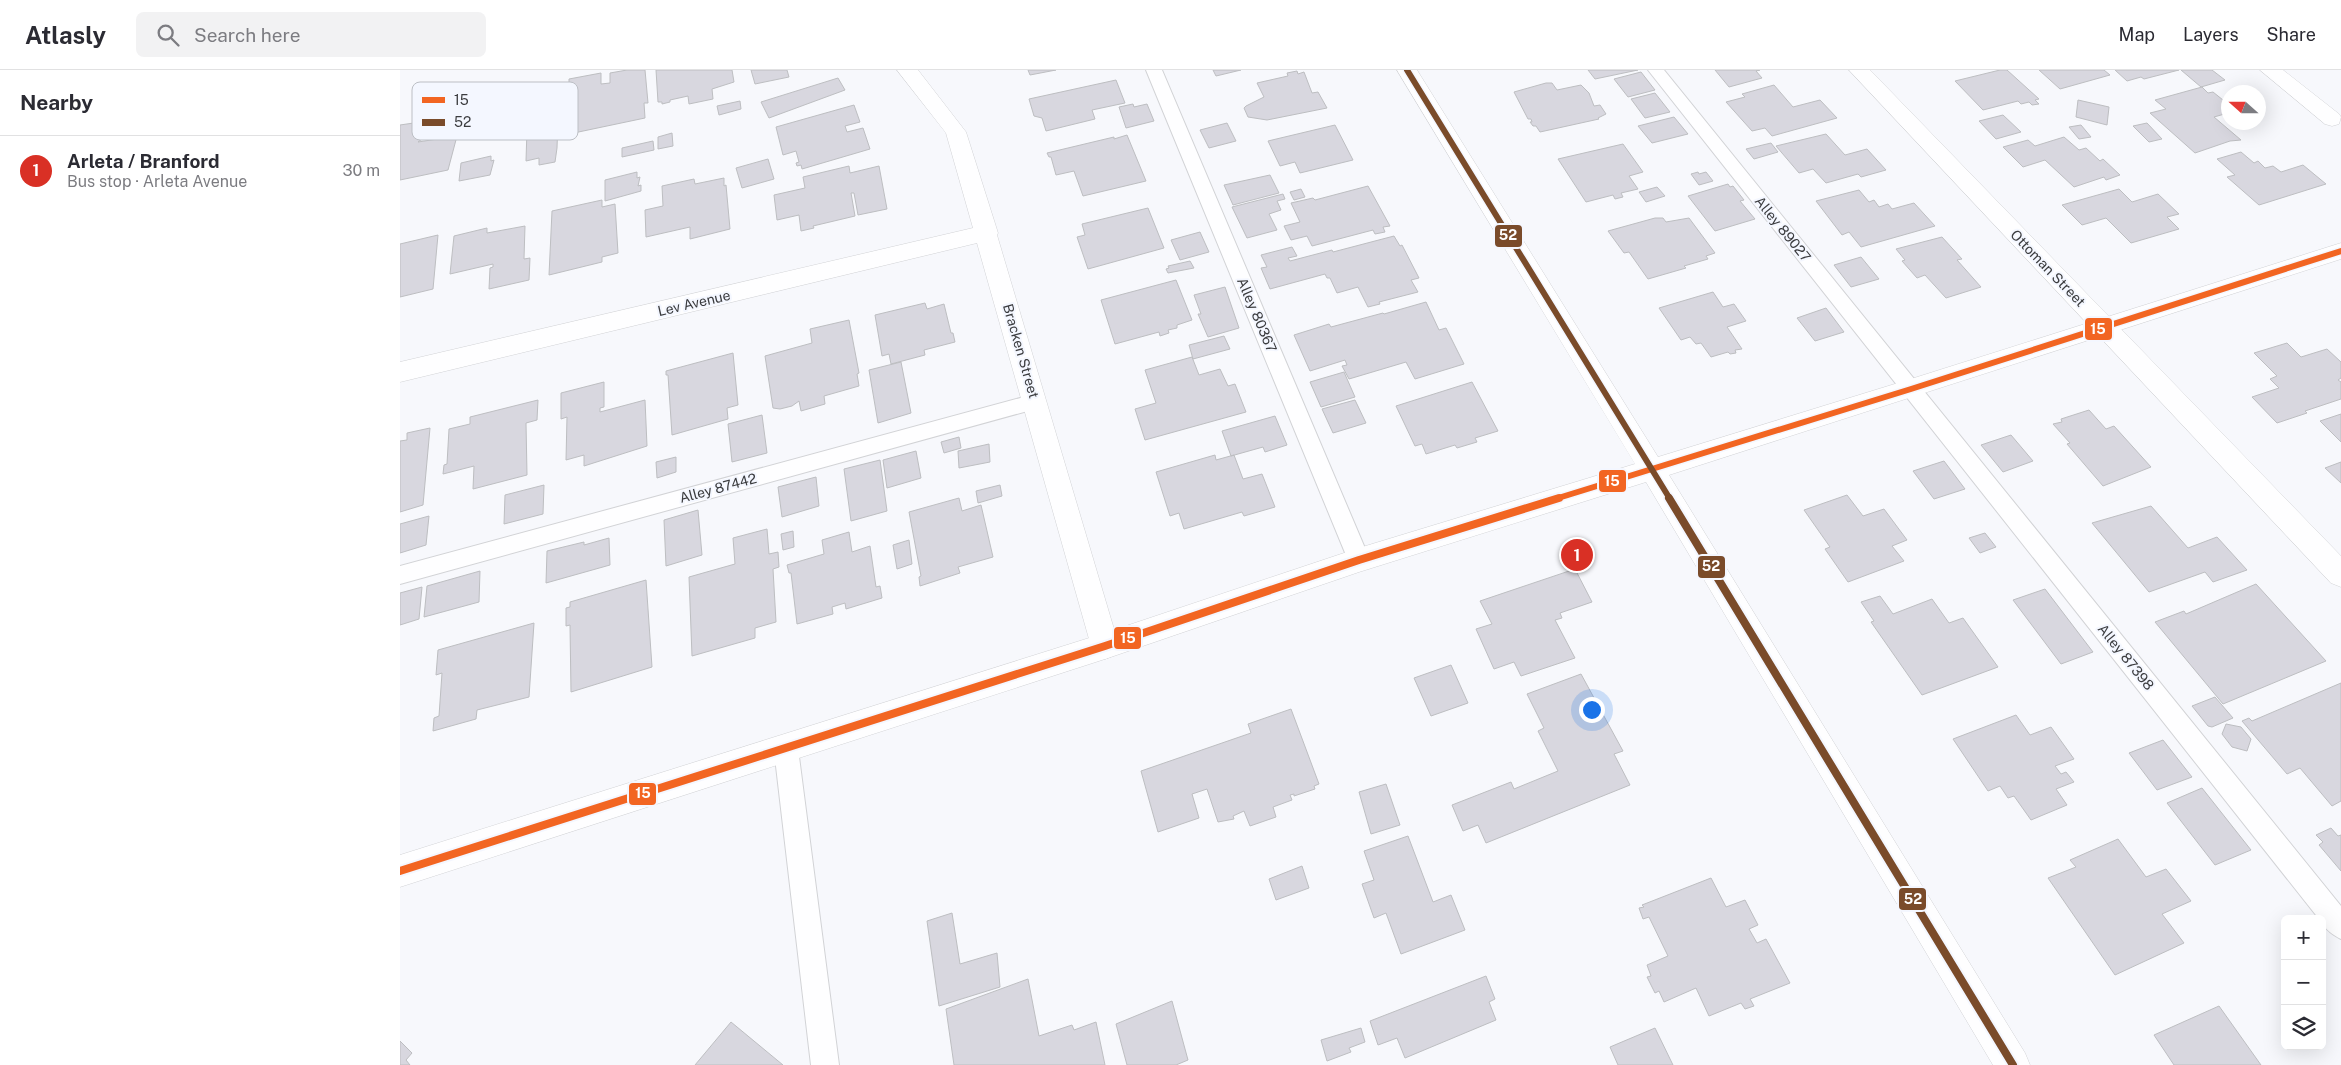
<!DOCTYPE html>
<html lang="en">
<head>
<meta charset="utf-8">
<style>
  body { margin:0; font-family:"Public Sans",sans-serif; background:#f2f2f3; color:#2b2b33 }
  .controls { position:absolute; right:15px; bottom:15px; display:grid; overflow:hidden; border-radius:8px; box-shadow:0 5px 20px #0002 }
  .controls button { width:45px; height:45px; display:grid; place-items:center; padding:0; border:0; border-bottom:1px solid #e1e1e2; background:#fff; color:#2b2b33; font:25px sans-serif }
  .compass { position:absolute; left:1821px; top:15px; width:45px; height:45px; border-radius:50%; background:#fff; box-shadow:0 5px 20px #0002; rotate:291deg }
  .you { position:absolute; left:1191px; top:639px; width:18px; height:18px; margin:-12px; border:4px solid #fff; border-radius:50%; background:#1a73e8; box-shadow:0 0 0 8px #1a73e833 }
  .badge { display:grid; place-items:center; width:32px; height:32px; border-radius:50%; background:#d93025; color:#fff; font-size:16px; font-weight:700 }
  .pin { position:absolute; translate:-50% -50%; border:2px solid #fff; box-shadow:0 1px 5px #0006 }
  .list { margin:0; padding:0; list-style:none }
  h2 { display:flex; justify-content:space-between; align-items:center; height:65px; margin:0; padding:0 20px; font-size:21px }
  h2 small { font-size:16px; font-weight:400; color:#7c7c81 }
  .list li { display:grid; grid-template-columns:32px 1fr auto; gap:15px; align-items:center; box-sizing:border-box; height:70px; padding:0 20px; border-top:1px solid #e1e1e2 }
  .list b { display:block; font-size:19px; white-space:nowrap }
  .list p { margin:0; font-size:16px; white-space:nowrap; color:#7c7c81 }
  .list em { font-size:16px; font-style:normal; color:#7c7c81 }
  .icon { flex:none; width:28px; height:28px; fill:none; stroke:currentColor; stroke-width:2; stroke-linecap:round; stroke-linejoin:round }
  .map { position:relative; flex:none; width:1941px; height:995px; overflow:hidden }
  header { display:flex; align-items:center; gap:30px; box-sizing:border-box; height:70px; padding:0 25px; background:#fff; border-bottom:1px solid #e1e1e2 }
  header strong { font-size:24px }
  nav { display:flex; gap:28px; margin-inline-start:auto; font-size:18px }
  .search { width:350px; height:45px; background:#f2f2f3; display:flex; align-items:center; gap:12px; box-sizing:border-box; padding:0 18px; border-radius:8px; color:#7c7c81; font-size:19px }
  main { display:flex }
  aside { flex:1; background:#fff }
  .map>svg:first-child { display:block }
  .building { fill:#d8d7df; stroke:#bdbec1 }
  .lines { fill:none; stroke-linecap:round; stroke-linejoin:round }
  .lane-casing { stroke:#d2d3d6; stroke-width:2 }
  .street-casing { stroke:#d2d3d6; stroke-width:1 }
  .secondary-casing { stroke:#d2d3d6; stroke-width:1 }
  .lane { fill:#fefeff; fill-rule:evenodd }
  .street { fill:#fefeff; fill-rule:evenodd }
  .secondary { fill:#fefeff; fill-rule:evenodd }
  .bus-1-far1-casing { stroke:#f4f7ff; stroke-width:9 }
  .bus-1-casing { stroke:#f4f7ff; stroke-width:12 }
  .bus-2-far1-casing { stroke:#f4f7ff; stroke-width:9 }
  .bus-2-casing { stroke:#f4f7ff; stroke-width:12 }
  .bus-1-far1 { stroke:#f26522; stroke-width:6 }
  .bus-1 { stroke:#f26522; stroke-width:8 }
  .bus-2-far1 { stroke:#7a4b2a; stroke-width:6 }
  .bus-2 { stroke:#7a4b2a; stroke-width:8 }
  .labels { text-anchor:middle; stroke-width:4; stroke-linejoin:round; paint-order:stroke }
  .street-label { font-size:14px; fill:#3b3c3f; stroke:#f4f7ff }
  .key { fill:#f4f7ff; stroke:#bcbfc5; stroke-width:1 }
  .key-label { font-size:14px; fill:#3b3c3f }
  .line-badge { stroke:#f4f7ff; stroke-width:2 }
  .badge-label { font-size:14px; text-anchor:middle; font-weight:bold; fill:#fff }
</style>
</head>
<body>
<header>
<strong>Atlasly</strong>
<div class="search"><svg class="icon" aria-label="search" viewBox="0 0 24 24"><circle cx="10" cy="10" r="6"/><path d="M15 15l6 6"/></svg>Search here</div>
<nav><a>Map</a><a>Layers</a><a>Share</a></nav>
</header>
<main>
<aside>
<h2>Nearby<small></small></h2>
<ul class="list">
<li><span class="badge">1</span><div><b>Arleta / Branford</b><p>Bus stop · Arleta Avenue</p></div><em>30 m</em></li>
</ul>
</aside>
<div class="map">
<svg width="1941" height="995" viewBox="0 0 1941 995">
  <rect width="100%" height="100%" fill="#f7f8fc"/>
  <path class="building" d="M227,0H245L248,33H244L245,48L169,64V9L201,3V14L210,13V3Z
    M256,0H332L334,12L312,19L313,29L289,34L288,26L270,30V32L262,34V32H258Z
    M351,0H387L389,7L355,14Z
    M628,0H656L630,5Z
    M813,0H841L816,6Z
    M1188,0H1238L1195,9Z
    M1315,0H1360L1356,1L1362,8L1329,17Z
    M1600,0H1607L1639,29L1635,30L1639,34L1632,35L1629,32L1621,34L1618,31L1583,40L1555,11Z
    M1639,0H1704L1710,5L1660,19Z
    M1715,0H1779L1744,9L1741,7L1727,11Z
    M1781,0H1812L1825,10L1801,17Z
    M897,1L898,4L904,2L912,23L918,22L927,38L867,50L848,47L844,38L846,36L864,27L857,13L888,6L887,3Z
    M1241,2L1255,20L1228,27L1214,9Z
    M438,8L445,20L369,48L361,32Z
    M716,10L725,33L692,40L695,49L646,61L642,48L634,46L629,29Z
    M1146,13H1152L1157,20L1181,15L1189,23L1194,36L1200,35L1206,44L1198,48L1199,49L1140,62L1136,56H1133L1130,52H1132L1131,49H1128L1114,22Z
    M1374,15L1393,37L1420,30L1437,48L1372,66L1365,58L1352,61L1326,32L1345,27L1342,24Z
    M1802,17L1808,23L1813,22L1828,34V43L1814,47L1841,70L1830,71L1795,83L1750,43L1766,39L1755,30Z
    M156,23V28H153V51L158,50L157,78L155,92L139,95V88L126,91L127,59L95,69L97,35Z
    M1255,23L1270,42L1245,48L1231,29Z
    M1678,30L1709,37L1707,55L1676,47Z
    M340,31L341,39L319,45L317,36Z
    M733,34L734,37L747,34L754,51L726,58L719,37Z
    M454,35L460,52L445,56L447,62L463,58L470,79L402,99L401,95L397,96L396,93L399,92L396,81L383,85L376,57Z
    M1603,45L1621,62L1596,69L1579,51Z
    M1274,47L1288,64L1252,73L1238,56Z
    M27,51L22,69L18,72L57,66L48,100L0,110V55Z
    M827,53L836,71L809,78L800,60Z
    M1747,53L1762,69L1749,72L1733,56Z
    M935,55L953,90L900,103L895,92L880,96L868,71Z
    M1681,55L1691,67L1679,69L1669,57Z
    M272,63L273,76L258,79V67Z
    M1426,64L1445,85L1467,79L1486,100L1461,107L1458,104L1426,113L1413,99L1399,103L1376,76Z
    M727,65L746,111L683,126L674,101L656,105L651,87H649L647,83L714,67V69Z
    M1664,67L1679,80L1686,78L1700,91L1703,89L1720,105L1706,110L1704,107L1674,117L1645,90L1623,97L1603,77L1628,70L1635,76Z
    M253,71L254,80L222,87V78Z
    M1371,73L1378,82L1354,89L1346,79Z
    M1223,74L1243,102L1229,106L1238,119L1221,123L1223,127L1215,129L1213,125L1186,132L1158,89Z
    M1841,82L1854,93L1858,91L1865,98L1873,96L1881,102L1903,95L1926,114L1859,135L1827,107L1835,105L1817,89Z
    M91,86V91L94,90L90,105L59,111L61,93Z
    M368,89L374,109L342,118L336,98Z
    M449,96L450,103L479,96L487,139L458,145L454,123H451L455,146L413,156L414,158L401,161L399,145L377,150L374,125L405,118L403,107Z
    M237,102V108L240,107L238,116L241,115V121L205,131V110Z
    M1298,102L1299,104L1306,102L1313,111L1299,115L1291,104Z
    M870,105L879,123L833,135L824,115Z
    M324,108V116L326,115L330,159L290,169V157L246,167L245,140L263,136L262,116L294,109L295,114Z
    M1328,114L1330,117L1333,116L1344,130L1340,131L1355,149L1315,161L1288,126Z
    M968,116L990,156L983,157L985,162L975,164L973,160L912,176L907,166L891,170L884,156L900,152L891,133L913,128L915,130Z
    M1257,117L1265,126L1246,132L1239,122Z
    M901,119L905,127L894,130L890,122Z
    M1719,119L1732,132L1758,124L1779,144L1767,147L1779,159L1731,173L1706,148L1682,155L1662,135Z
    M1459,120L1469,132L1474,130L1479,137L1488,134L1492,139L1514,133L1535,156L1461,177L1449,162L1442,165L1416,131Z
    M883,124L885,129L877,131L881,140L869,144L877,160L847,168L832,137Z
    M202,130V137L215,134L218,183L202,187V192L149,205L152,141Z
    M748,138L764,178L688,199L677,167L685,165L682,154Z
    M1255,148H1263L1266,152L1289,148L1315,183L1306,186L1308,189L1284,196L1286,198L1248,209L1229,182L1224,183L1208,161Z
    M125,156L124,189L130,188L129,210L89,219L90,198L93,197V194L50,204L54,166L87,158V163Z
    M800,162L809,182L780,190L771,170Z
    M38,165L33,219L0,227V174Z
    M994,166L1000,176L1002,175L1019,208L1011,210L1018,222L979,232L980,234L968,237L958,217L937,223L930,208H927L925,204L870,219L861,198L867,197L861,185L892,177L897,186L888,188L890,191L932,180L933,182Z
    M1542,167L1562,189L1557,190L1581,217L1546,228L1525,205L1517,208L1502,191L1505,190L1496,179Z
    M1461,187L1479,209L1451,217L1434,195Z
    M790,191L794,198L768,203L766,199L769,198L768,196Z
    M776,210L792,250L777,255V258L768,260L769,263L760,266L759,262L715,274L701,230Z
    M825,217L839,258L808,267L798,244H801L794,225Z
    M1313,222L1323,237L1334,234L1346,251L1327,257L1342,279L1335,280L1336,283L1330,284L1328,282L1311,287L1301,273L1296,274L1290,267L1281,270L1259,238Z
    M1026,232L1039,260L1046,258L1064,294L1015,309L1006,292L949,309L942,296L947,295L945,290L910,301L894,265L929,254L931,257L983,243L984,244Z
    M525,233L527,239L544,234L551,263H553L555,272L524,280L525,285L491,294L489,284L482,286L475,245Z
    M1426,238L1444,262L1415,271L1397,248Z
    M449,250L459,303L457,304L459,316L424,326L425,334L401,341L399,331L392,336L380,339L373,338L365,286L412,273L410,259Z
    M824,266L830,279L793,289L789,275Z
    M1887,273L1901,287L1927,279L1941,292V308L1938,310L1941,312V329L1905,341L1907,343L1877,353L1852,327L1879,318L1870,309L1877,306L1854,283Z
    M333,283L338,335L327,338L328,349L272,365L268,305H266V301Z
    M792,287L799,305L820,299L828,316L835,314L846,342L745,370L735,339L756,333L745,300Z
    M501,292L511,343L478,353L469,300Z
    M944,302L955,327L921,337L910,312Z
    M204,312V337L200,338V342L245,330L247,376L184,396V385L166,390L167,347L161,349V323Z
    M1072,312L1098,361L1075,368L1077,372L1057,378L1055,375L1026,384L1022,374L1015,376L996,336Z
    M138,330L137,350L126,353L127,405L73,419L74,396L43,404L44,395L47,394L49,359L70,354V347Z
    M955,330L966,353L933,363L922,339Z
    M1689,340L1706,359L1714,356L1751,397L1703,416L1667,374L1670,373L1653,354L1662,352L1661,349Z
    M1941,344V372L1920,351Z
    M362,345L367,383L332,392L328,354Z
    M875,346L887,375L865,382L863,377L831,386L822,361Z
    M30,358L23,435L0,442V371L7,370V363Z
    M1611,365L1633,391L1603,402L1581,375Z
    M559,367L561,378L544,383L541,372Z
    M589,374L590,392L559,398L558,381Z
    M516,381L521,408L487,418L483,390Z
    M815,385L816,390L834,385L843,409L862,404L875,437L844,446L842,442L784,459L779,443L770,446L756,402Z
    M276,387V402L257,408L256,392Z
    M480,390L487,441L451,451L444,399Z
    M1544,391L1565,419L1534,429L1513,401Z
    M1941,392V413L1925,398Z
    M416,407L419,436L382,447L378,417Z
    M144,415L143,444L104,454L105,425Z
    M600,415L602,426L578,433L576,421Z
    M1447,425L1463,446L1484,439L1507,470L1492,476L1504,491L1448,512L1425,479L1430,477L1404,440Z
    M559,428L562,441L581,435L593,487L558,497L560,503L520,516L519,507L521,506L509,442Z
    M1751,436L1788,478L1817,467L1847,500L1813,512L1805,502L1749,522L1692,453Z
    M298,440L302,485L266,496L264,450Z
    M29,446L26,475L0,483V454Z
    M367,459L369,484L378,482L379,497L373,499L376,552L355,558V568L292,586L289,507L335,494L333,468Z
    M393,461L394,477L383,480L381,464Z
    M449,462L452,482L470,476L476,517L480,516L482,528L446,539L445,533L432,537L433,544L397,554L391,503H389L387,495L424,484L422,470Z
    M1585,463L1596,477L1580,483L1569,468Z
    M209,468L210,495L146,513L147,481L184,472V475Z
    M509,470L512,494L497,499L493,475Z
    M1175,499L1192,532L1160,543L1162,548L1155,550L1175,588L1121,606L1114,592L1094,599L1076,559L1092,554L1080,531Z
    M80,501L79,532L24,547L27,516Z
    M246,510L252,597L171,622L170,555L166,556V538L170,537V532Z
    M1856,514L1926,591L1823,634L1755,552L1784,541L1786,544Z
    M22,517L19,549L0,555V523Z
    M1645,519L1693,582L1661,594L1613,530Z
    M1480,526L1493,544L1532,529L1549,553L1563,548L1598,597L1522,625L1471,552L1474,551L1461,532Z
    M134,553L129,627L77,640L76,649L33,661L34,648L39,646L42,603L36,605L38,580Z
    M1051,595L1068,633L1031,646L1014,608Z
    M1181,604L1223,681L1214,684L1230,715L1086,773L1078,755L1063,761L1052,735L1111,712L1114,719L1158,701L1138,661L1144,658L1127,624Z
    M1941,613V731L1932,736L1900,698L1887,704L1842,651L1849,648L1852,651Z
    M1815,627L1833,648L1812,657L1808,656L1792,636Z
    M891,639L919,714L914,716L915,719L894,726V724L890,725L892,730L873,737L876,747L850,756L844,741L833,746L834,749L818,752L807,719L792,724L799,748L758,762L741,701L851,663L848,654Z
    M1616,645L1630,665L1651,657L1674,689L1655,696L1661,704L1666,702L1674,712L1656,719L1667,735L1631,750L1614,726L1608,728L1600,716L1588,721L1553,669Z
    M1826,654L1841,657L1851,669L1847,681L1832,677L1822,664Z
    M1763,670L1792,707L1757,720L1729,683Z
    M986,714L1000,755L971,764L959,722Z
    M1802,718L1851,780L1815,795L1767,733Z
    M1931,758L1938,766L1941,765V801L1919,775L1923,772L1916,765Z
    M1008,766L1033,832L1051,825L1065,860L1001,884L986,843L974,848L962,814L974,810L964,781Z
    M1718,769L1746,807L1766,799L1791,831L1762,844L1784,873L1715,905L1648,808L1676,797L1670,790Z
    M902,796L909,818L876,830L869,809Z
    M1311,808L1326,837L1345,830L1358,855L1349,859L1357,873L1366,869L1390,913L1350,929L1354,936L1345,939L1341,933L1309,946L1296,918L1264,932L1259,921L1255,923L1247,907L1251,906L1247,895L1268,886L1249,847L1243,849L1239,838L1244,837L1242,835Z
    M552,843L560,894L597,883L600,917L539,936L527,851Z
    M1086,906L1095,929L1089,932L1096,950L1005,988L997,968L978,975L970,951Z
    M628,909L639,966L672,955L674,960L696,952L705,995H554L546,939Z
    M772,931L788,990L776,995H727L716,954Z
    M1819,936L1861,995H1774L1754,965Z
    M331,952L383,995H295Z
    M961,958L965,972L949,978L951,982L927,991L921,970Z
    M1255,958L1273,995H1218L1210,977Z
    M0,971L12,983L6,990L10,995H0Z"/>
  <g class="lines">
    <defs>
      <path id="lane" d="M746,0H762L970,490L966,496L959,499L952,496L948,490Z
        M1248,0H1264L1941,836V869C1933,865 1923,859 1922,849H1919Z
        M635,324L642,327L645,332L642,337L0,514V496Z
        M386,668L394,671L398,679L439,995H411L374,679L378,671Z"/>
      <path id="street" d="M497,0H518L566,62L598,163L597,165L719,576L715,585L705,589L695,585L691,576L577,173L0,312V292L573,158L546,63Z
        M1449,0H1470L1941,486V517L1931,513Z
        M1860,0H1883L1939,44L1941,47L1939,54L1932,56L1925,54Z"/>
      <path id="secondary" d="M997,0H1017L1258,387L1511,309L1941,173V189L1269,405L1625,983L1630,995H1593L1246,412L959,502L705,589L0,817V785L705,563L959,478L1235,394Z"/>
    </defs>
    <use href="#lane" class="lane-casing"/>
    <use href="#street" class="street-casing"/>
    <use href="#secondary" class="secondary-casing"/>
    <use href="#lane" class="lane"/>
    <use href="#street" class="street"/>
    <use href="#secondary" class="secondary"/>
    <defs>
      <path id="bus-1-far1" d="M1155,429L1511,319L1941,181"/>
      <path id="bus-1" d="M0,801L705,576L959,490L1159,428"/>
      <path id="bus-2-far1" d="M1007,0L1270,429"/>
      <path id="bus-2" d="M1269,428L1613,995"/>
    </defs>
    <use href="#bus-1-far1" class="bus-1-far1-casing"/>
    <use href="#bus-1" class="bus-1-casing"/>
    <use href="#bus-2-far1" class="bus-2-far1-casing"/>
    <use href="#bus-2" class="bus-2-casing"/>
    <use href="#bus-1-far1" class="bus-1-far1"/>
    <use href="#bus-1" class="bus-1"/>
    <use href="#bus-2-far1" class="bus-2-far1"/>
    <use href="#bus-2" class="bus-2"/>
  </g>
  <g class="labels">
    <g class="street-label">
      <text transform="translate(1383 159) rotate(51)" y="5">Alley 89027</text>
      <text transform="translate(1648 198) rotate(46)" y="5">Ottoman Street</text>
      <text transform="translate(294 233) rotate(-13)" y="5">Lev Avenue</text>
      <text transform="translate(857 245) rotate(67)" y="5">Alley 80367</text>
      <text transform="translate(621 281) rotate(74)" y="5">Bracken Street</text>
      <text transform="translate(318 418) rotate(-15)" y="5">Alley 87442</text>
      <text transform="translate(1726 587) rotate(51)" y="5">Alley 87398</text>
    </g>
  </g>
  <rect x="12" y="12" width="166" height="58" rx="8" class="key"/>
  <rect x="22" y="27" width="23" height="6" fill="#f26522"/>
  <rect x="22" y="49" width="23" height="7" fill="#7a4b2a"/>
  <g class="key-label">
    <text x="54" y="35">15</text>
    <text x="54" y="57">52</text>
  </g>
  <g class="line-badge">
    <rect x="1094" y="154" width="29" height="24" rx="5" fill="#7a4b2a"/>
    <rect x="1684" y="247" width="29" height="24" rx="5" fill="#f26522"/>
    <rect x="1198" y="399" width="29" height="24" rx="5" fill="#f26522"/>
    <rect x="1297" y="485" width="29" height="24" rx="5" fill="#7a4b2a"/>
    <rect x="713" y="556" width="29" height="24" rx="5" fill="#f26522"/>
    <rect x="228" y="712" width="29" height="24" rx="5" fill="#f26522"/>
    <rect x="1498" y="817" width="29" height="24" rx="5" fill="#7a4b2a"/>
  </g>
  <g class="badge-label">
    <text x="1108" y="170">52</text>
    <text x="1698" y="264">15</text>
    <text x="1212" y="416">15</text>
    <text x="1311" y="501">52</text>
    <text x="728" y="573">15</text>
    <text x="243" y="728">15</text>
    <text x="1513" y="834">52</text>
  </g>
</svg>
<div class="controls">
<button>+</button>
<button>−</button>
<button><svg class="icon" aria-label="layers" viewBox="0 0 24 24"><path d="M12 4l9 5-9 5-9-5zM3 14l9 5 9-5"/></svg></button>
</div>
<svg class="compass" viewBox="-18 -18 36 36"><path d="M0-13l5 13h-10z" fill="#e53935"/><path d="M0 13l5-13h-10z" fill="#7c7c81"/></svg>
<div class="you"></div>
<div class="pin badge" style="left:1177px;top:485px">1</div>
</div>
</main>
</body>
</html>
